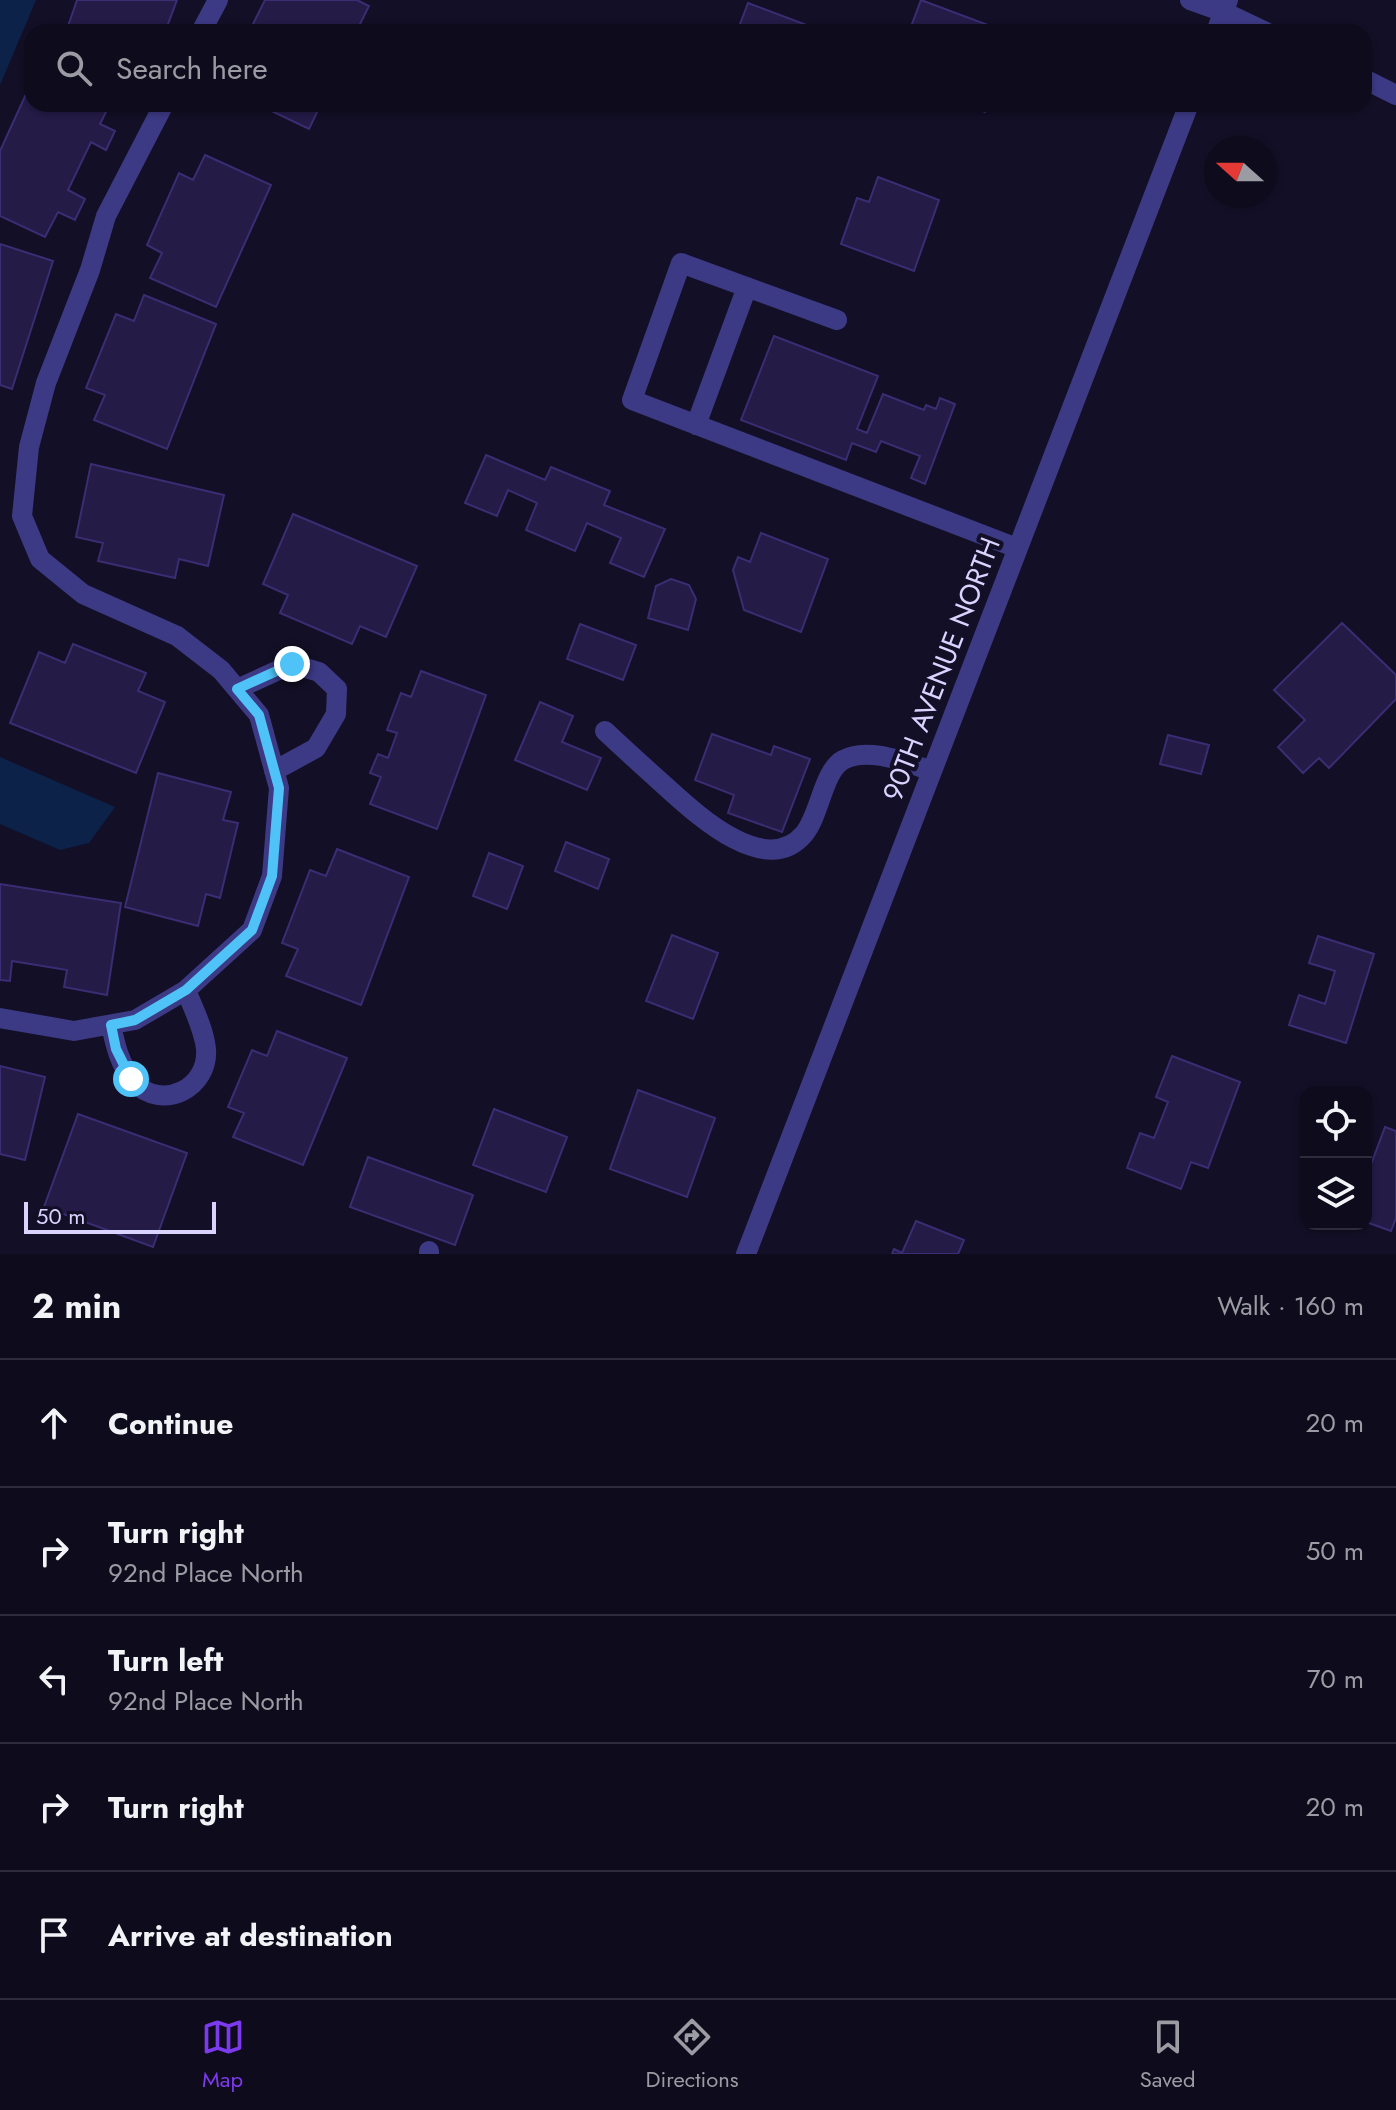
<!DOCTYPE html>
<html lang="en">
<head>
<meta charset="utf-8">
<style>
  body { margin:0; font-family:Jost,sans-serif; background:#171425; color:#f1f3f6 }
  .controls { position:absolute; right:24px; bottom:24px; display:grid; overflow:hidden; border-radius:16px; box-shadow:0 2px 6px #0004 }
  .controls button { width:72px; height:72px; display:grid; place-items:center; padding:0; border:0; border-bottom:2px solid #2e2b3b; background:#0e0b1c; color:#f1f3f6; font:40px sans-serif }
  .compass { position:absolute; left:1204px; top:136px; width:72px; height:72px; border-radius:50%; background:#0e0b1c; box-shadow:0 2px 6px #0004; rotate:291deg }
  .scale { position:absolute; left:24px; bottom:20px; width:192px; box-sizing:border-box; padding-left:8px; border:4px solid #d9d4ff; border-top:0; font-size:22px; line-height:28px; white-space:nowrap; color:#d9d4ff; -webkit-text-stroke:6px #130f26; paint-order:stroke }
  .stop { position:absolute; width:24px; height:24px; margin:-18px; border:6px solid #4fc3f7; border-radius:50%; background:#fff }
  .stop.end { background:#4fc3f7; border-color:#fff; box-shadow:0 2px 8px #0008 }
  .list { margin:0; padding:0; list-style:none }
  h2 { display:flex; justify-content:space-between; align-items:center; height:104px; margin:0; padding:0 32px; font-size:34px }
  h2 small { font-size:26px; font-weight:400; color:#9b9ba3 }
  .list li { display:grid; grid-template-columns:52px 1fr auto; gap:24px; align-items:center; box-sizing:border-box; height:128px; padding:0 32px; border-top:2px solid #2e2b3b }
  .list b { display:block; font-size:30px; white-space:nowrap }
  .list p { margin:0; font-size:26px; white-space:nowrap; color:#9b9ba3 }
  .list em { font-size:26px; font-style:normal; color:#9b9ba3 }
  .icon { flex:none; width:44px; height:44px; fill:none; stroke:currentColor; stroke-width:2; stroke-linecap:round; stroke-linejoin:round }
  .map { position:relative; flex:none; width:1396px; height:1254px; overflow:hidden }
  .search { position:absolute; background:#0e0b1c; box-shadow:0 2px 6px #0004; left:24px; right:24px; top:24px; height:88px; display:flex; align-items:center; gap:20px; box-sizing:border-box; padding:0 28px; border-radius:24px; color:#9b9ba3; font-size:30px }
  .sheet { height:744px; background:#0e0b1c }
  nav { display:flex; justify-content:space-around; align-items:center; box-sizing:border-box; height:112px; border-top:2px solid #2e2b3b; background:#0e0b1c; font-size:22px; color:#9b9ba3 }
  nav a { display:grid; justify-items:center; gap:4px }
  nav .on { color:#7c3aed }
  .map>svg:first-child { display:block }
  .water { fill:#0c2248 }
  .building { fill:#241b47; stroke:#3b2d73; stroke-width:2 }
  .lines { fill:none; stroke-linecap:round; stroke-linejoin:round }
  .minor { stroke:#3d3a85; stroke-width:20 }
  .route { stroke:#4fc3f7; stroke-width:10 }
  .labels { text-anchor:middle; stroke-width:8; stroke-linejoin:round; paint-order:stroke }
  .street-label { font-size:28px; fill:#d9d4ff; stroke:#130f26 }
</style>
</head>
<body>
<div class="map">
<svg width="1396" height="1254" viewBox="0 0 1396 1254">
  <rect width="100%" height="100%" fill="#130f26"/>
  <path class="water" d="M0,0H36L0,85Z
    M0,757L115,807L89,843L60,850L0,824Z"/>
  <path class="building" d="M77,0H177L165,32H66Z
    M265,0H357L369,6L356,32H249Z
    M921,0L988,25L985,32H909Z
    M748,3L820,30L819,32H737Z
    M32,81V104H110L100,124L115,131L106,150L91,142L68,190L85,199L75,220L58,212L45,237L0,216V151Z
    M257,104H321L309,129Z
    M963,104H988L985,112Z
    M205,155L271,185L216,307L150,278L162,253L147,245L179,173L193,180Z
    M878,177L939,200L914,271L841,244L857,198L869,202Z
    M0,244L53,261L12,389L0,385Z
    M144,295L216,324L167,449L94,420L105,395L86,388L116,314L134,321Z
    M774,336L878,376L857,429L867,433L883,394L924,410L926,405L936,409L940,398L955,404L925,484L911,478L920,456L881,441L876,452L852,443L846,460L741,420Z
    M486,455L545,480L551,467L610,491L604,505L665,529L644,577L610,563L621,538L587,523L575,551L526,530L537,503L508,490L497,516L465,503Z
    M91,464L224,495L208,566L179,559L175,578L98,561L103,543L76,537Z
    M293,514L417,566L386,637L360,626L352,644L280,613L288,595L263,584Z
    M761,533L828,559L801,632L744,610L733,570L738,557L750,562Z
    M671,579L689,585L696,599L688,630L648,618L656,586Z
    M1342,623L1396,675V699L1329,768L1319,758L1303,773L1278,747L1305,720L1274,690Z
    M580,624L636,645L623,680L567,659Z
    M73,644L146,673L138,691L165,702L136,773L10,723L39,652L65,663Z
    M421,671L486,695L437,829L370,804L381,777L370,773L378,754L388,758L397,733L387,730L401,693L411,697Z
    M540,702L573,716L562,742L601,758L587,790L515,760Z
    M712,734L771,755L774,746L810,759L782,832L728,813L734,795L695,780Z
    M1168,735L1209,745L1201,774L1160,764Z
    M158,773L231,792L223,820L238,823L220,898L206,894L198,926L125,907Z
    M566,842L609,859L598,889L555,871Z
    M337,849L409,877L361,1005L286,976L298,949L282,943L310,870L326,876Z
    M489,853L523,866L507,909L473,896Z
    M0,884L121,903L107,995L64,987L67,970L12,961L10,981L0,980Z
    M672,935L718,953L693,1019L646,1001Z
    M1318,936L1374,954L1346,1043L1289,1025L1299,995L1325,1004L1335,971L1309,963Z
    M277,1031L347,1058L303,1165L233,1137L244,1113L228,1107L252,1050L267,1056Z
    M1172,1056L1240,1082L1208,1168L1191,1162L1181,1189L1127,1168L1140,1133L1154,1138L1168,1102L1156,1097Z
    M0,1066L45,1077L25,1160L0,1154Z
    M638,1090L715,1118L687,1197L610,1169Z
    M494,1109L567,1137L546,1192L473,1165Z
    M78,1114L187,1153L153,1247L44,1207Z
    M1385,1127L1396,1131V1218L1391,1231L1366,1222V1165L1370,1167Z
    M368,1157L473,1195L455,1245L350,1207Z
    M916,1221L964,1240L958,1254H892L894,1249L902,1253Z"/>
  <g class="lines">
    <path class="minor" d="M1190,0L1224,12L1266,32
      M201,32L218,0
      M1216,32L1228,0
      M1364,79L1396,95
      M837,320L681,263L632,400L1017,548
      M696,425L747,287
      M237,689L292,664L319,672L337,689L336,714L316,748L274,771
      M605,731C624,749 644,767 664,785C694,812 765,880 804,834C820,815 823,771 843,760C868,746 907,763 932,771
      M0,1018L74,1031L135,1020L186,990L252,930L272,876L279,788L259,715L221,670L177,636L83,594L40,559L22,516L29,447L46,383L90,270L106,216L164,104
      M111,1025C115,1044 120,1066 134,1082C162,1112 209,1088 206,1049C204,1029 193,1008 186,990
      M429,1254V1251
      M746,1254L1189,104"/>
  </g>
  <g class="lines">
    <path class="route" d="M131,1079L116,1049L111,1025L135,1020L186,990L252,930L272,876L279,788L259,715L237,689L292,664"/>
  </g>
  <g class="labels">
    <g class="street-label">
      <text transform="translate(941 669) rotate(-69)" y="10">90TH AVENUE NORTH</text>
    </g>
  </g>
</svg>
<div class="controls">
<button><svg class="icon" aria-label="locate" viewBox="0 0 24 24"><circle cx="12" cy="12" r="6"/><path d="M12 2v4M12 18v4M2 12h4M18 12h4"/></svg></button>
<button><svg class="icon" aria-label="layers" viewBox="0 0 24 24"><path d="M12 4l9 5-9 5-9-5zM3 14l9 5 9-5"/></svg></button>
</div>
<svg class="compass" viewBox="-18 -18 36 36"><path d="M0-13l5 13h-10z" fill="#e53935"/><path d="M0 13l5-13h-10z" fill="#9b9ba3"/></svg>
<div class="scale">50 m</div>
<div class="stop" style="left:131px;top:1079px"></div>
<div class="stop end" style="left:292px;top:664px"></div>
<div class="search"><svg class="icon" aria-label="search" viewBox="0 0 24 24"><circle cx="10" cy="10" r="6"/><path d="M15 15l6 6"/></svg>Search here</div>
</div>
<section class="sheet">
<h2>2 min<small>Walk · 160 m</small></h2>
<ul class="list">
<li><svg class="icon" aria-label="ahead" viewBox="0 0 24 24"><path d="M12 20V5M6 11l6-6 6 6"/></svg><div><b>Continue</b></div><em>20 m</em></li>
<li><svg class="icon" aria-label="right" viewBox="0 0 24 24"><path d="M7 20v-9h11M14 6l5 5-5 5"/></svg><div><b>Turn right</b><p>92nd Place North</p></div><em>50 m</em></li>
<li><svg class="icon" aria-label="left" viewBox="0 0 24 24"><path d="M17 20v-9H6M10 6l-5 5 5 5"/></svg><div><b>Turn left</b><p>92nd Place North</p></div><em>70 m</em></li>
<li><svg class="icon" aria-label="right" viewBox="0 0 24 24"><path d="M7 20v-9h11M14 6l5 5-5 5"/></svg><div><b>Turn right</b></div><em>20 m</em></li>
<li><svg class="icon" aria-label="arrive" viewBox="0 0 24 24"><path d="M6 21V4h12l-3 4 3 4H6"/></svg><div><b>Arrive at destination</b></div></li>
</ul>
</section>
<nav>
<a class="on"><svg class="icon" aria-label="map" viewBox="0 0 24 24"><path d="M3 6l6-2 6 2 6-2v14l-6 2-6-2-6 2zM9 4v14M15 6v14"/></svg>Map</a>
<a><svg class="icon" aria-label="directions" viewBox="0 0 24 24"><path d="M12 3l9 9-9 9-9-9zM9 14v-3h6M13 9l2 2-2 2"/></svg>Directions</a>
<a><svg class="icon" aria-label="saved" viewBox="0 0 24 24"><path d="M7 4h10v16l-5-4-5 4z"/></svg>Saved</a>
</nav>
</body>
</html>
